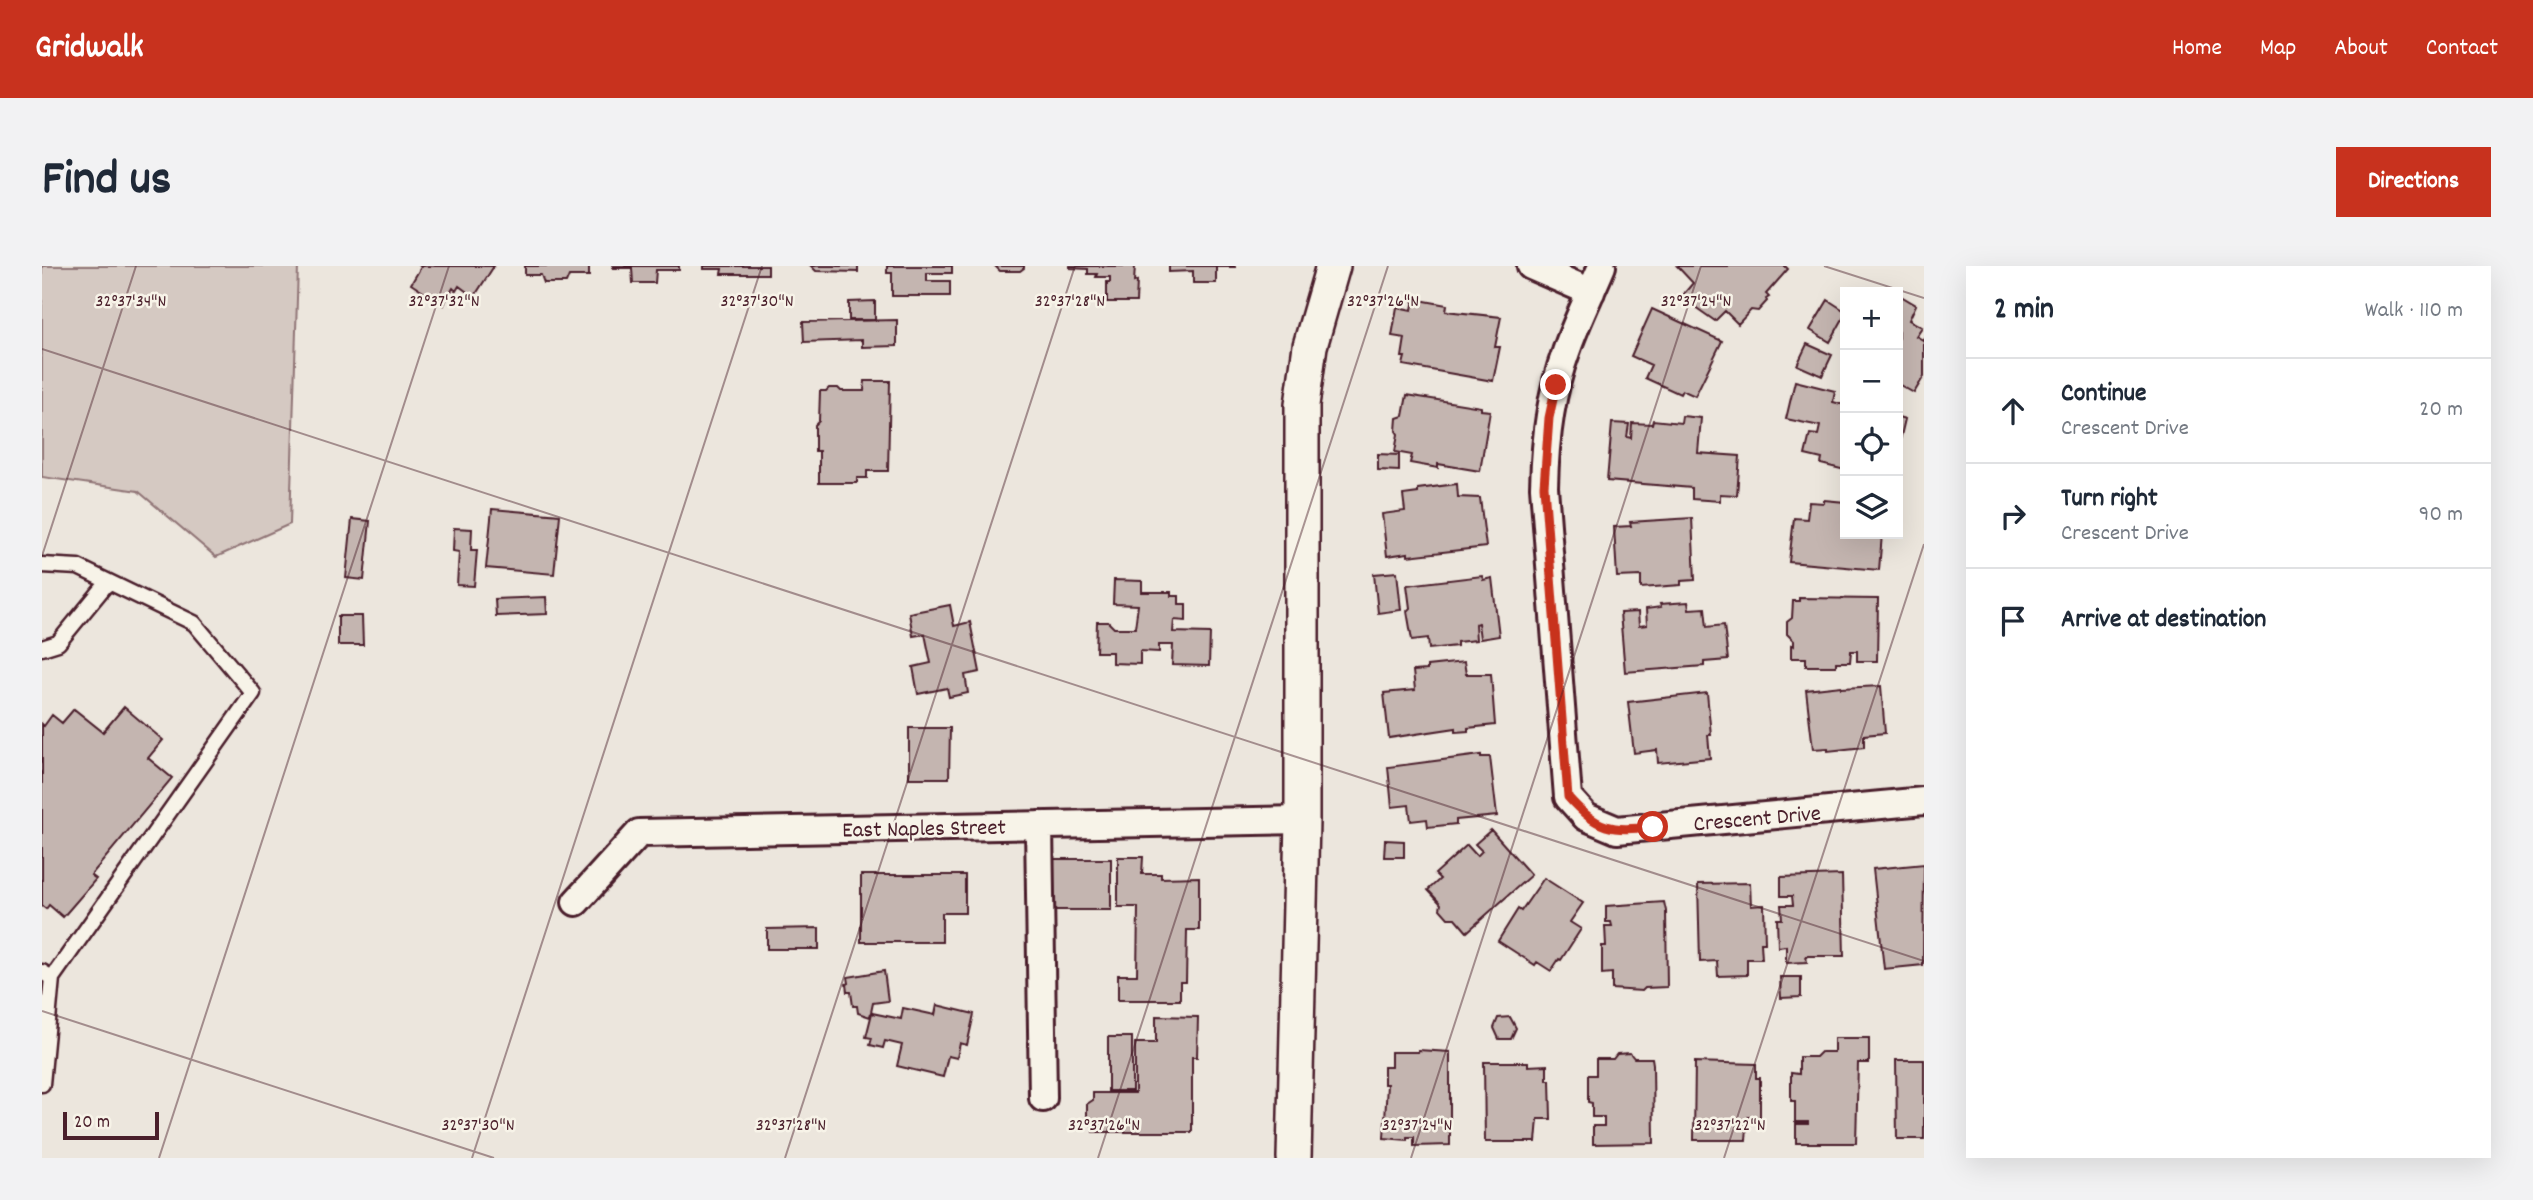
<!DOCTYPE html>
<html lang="en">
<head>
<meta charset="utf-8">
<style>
  body { margin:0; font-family:Dekko,sans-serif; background:#f2f2f3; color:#1f2937 }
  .controls { position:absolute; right:21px; top:21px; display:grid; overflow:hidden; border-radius:0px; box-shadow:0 7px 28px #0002 }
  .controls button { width:63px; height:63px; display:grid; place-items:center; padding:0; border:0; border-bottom:2px solid #e0e1e3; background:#fff; color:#1f2937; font:35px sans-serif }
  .scale { position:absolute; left:21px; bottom:18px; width:96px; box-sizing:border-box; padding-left:7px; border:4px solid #4a1f2b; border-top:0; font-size:19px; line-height:24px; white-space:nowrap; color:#4a1f2b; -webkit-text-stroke:5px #f7f3e8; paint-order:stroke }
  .stop { position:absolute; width:21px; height:21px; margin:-16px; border:5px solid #c8321e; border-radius:50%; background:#fff }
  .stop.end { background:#c8321e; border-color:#fff; box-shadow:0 2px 7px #0008 }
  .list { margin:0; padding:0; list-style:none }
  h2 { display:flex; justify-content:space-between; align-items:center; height:91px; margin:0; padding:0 28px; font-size:30px }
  h2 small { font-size:23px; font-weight:400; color:#747a83 }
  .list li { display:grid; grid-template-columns:46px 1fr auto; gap:21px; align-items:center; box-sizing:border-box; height:105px; padding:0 28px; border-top:2px solid #e0e1e3 }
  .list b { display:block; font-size:26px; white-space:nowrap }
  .list p { margin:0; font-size:23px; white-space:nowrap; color:#747a83 }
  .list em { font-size:23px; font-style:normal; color:#747a83 }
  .icon { flex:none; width:38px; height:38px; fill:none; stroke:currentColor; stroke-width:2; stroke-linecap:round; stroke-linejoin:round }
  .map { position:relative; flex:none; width:1882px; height:892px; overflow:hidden; border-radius:0px }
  header { display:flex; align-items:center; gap:42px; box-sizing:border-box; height:98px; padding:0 35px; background:#c8321e; color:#fff }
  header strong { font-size:33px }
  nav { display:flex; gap:38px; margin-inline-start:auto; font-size:24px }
  .intro { display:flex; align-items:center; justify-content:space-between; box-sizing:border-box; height:168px; padding:0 42px }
  h1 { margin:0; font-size:49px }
  .button { padding:18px 32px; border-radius:0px; background:#c8321e; color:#fff; font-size:24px; font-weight:700 }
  main { display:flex; gap:42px; padding:0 42px }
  aside { flex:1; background:#fff; border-radius:0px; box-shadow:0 7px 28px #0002 }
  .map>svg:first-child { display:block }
  .green { fill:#d5c9c2; stroke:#907476; stroke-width:2 }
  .building { fill:#c4b5b0; stroke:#4a1f2b; stroke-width:2 }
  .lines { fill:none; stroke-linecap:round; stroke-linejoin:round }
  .service-casing { stroke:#4a1f2b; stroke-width:19 }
  .minor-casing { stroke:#4a1f2b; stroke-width:32 }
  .tertiary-casing { stroke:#4a1f2b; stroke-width:38 }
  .service { stroke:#f7f3e8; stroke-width:14 }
  .minor { stroke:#f7f3e8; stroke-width:26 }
  .tertiary { stroke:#f7f3e8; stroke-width:33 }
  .route { stroke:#c8321e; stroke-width:9 }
  .ticks { fill:none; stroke:#4a1f2b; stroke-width:2; stroke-opacity:0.45 }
  .labels { text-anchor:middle; stroke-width:5; stroke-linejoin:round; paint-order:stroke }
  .street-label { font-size:23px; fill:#4a1f2b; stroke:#f7f3e8 }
  .ticks-label { font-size:18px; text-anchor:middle; fill:#4a1f2b; stroke:#f7f3e8; stroke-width:5; stroke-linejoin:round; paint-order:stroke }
</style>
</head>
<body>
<header>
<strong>Gridwalk</strong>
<nav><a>Home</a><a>Map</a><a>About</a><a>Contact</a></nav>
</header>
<div class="intro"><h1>Find us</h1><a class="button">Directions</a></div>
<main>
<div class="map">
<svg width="1882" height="892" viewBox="0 0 1882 892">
  <rect width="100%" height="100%" fill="#ece6dd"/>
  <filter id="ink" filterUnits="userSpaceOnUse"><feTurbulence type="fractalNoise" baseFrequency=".0143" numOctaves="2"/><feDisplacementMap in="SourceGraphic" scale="14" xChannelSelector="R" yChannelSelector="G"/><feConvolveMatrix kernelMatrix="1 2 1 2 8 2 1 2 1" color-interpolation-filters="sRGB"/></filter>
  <g filter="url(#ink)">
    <path class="green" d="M0,0H256L248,258L174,291L96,225L0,211Z"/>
    <path class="building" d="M378,0H452L432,31L417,20L414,25L411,22L401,39L369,18L379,1Z
      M483,0H547V10H527L524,17H502L499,9H483Z
      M571,0H637V4H614L613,17H591L590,2H571Z
      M662,0H726V8H679L680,3H662Z
      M769,0H816V6L774,5Z
      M845,0H910V7H885V15H908V30H850V7H845Z
      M953,0H982V2L978,5H958Z
      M1028,0H1093L1092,16L1095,15L1094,36H1065V16H1068V11H1054L1055,8H1046V3L1028,2Z
      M1127,0H1193V1H1174V17H1151V5L1127,6Z
      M1635,0H1743L1746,3L1724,28L1727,31L1724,33L1725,35L1716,45L1709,44L1696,58L1683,45L1673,55L1639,31L1651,17Z
      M1859,30L1874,39L1867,54L1880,61L1874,70L1881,74L1882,71V110L1872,127L1856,118V36Z
      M1372,33L1405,39L1404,45L1459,51L1453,81H1458L1451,115L1361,99L1363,91H1360L1363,72L1350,70L1355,41L1370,44Z
      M1786,34L1803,45V49L1788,76L1768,64Z
      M833,35V54H807V36Z
      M1610,43L1680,75L1653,130L1640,124L1638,128L1603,112L1609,99L1589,90Z
      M855,54V80L820,81V74L762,76L761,56Z
      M1765,78L1790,89L1780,110L1755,99Z
      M823,115H848L846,205H825V212H815V217H777V185H773V159L777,155L778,125H784L787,122H796L799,125H822Z
      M1753,115L1793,125L1791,136L1803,139V204L1779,198L1780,193L1763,189L1768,168L1776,169L1778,160L1744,153Z
      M1365,129L1439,141V144L1448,145L1438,205L1396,198V202L1368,197L1370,189L1353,186L1356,168L1354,165L1355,152L1361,150Z
      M1640,150L1659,152L1656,187L1698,190L1695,229L1678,228V235L1650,233V222L1565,215L1570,157L1587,158L1585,171L1589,172L1590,157L1610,158L1611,154L1639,157Z
      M1856,151L1863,153L1856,183Z
      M1336,188L1357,189V205L1336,204Z
      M1415,218L1416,231L1438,232L1444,281L1366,290V287L1345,290L1340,248L1363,245L1361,229L1376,227V223Z
      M1782,234L1803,236V268H1840L1837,304L1747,296L1752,252L1765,253L1767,236L1782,237Z
      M450,243L518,249L512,308L444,302Z
      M1650,252L1653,314L1639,315V319L1599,322V310L1575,311L1572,261L1589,260L1588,256Z
      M310,253L328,255L322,314L304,312Z
      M412,262L430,263L429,284H435L432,320L415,319L417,286L411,285Z
      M1355,306L1359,344L1336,347L1332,308Z
      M1440,310L1441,314L1450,312L1457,370L1438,373L1436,357L1433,358L1434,374L1415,376V380L1387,383L1386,372L1370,374L1365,345L1368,342L1365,319Z
      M1072,314L1100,315V326H1129V330H1137V338H1144V355L1132,354L1131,366L1168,367L1167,400L1130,399L1131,379H1117V386L1098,385V398L1070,397V386H1054L1055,356H1066L1072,362H1093L1096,339L1071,338Z
      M504,331L505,348L454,350L453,333Z
      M1757,332L1836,333L1835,395H1815V385H1809L1808,396H1794V400H1764V392H1749V379L1752,380V375L1745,368V356L1750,352L1751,335H1757Z
      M1646,336L1647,343L1663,342L1665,361L1682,359L1686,394L1662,396V400L1583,406L1578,347L1596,346L1597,360L1605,359L1604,343L1619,341L1618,338Z
      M908,339L912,360L928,356L938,406L923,409L926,427L907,431L905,422L876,428L871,401L889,397L883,368L871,370L867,347Z
      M296,350H320L321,379H296Z
      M1422,396L1424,408H1449L1453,459L1426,462V465L1414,466V462L1347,472L1342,427L1373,424L1371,405L1385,404V400Z
      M1799,420V422L1839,420L1843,467L1822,469V481L1786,485V482L1771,483L1764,424Z
      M1665,427L1669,469H1666L1668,492L1616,497L1615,484L1592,487L1586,436Z
      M82,441L121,474L106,492L130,512L49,609L54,613L21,651L7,639L4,643L0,640V458L2,460L10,449L20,457L32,443L61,466Z
      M867,462H908L907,512H867Z
      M1439,489V491H1448L1455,550L1414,554V558L1386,561L1385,553L1369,555L1367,539L1350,541L1346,501Z
      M1449,564L1489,609L1425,666L1413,652H1406L1398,643L1399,638L1386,624L1398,613L1393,608L1425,579L1435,590L1440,585L1433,578Z
      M1343,574L1362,575V591H1342Z
      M1076,591H1101L1100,608H1119V612L1157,611V664H1145L1144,716H1138V734H1076V709H1095L1096,641H1076Z
      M1011,593H1069V644H1011Z
      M1882,598L1881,699L1842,703L1831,603Z
      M819,609H923V647H900V676H819Z
      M1800,609L1802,690H1764L1765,696L1744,697V680L1736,681L1735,653H1740L1739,639H1751L1750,630H1739V611Z
      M1502,612L1541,637L1528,656L1539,663L1519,694L1517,693L1509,705L1495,696L1493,699L1456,675L1476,643L1479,645Z
      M1708,617L1709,640L1722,639L1723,677H1719L1720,693H1705V709L1676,710L1675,695L1658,696L1656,618Z
      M1622,636L1624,645L1625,721L1603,722L1600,725L1570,723V707L1560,708V680H1564L1563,660H1570L1569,656H1564V640Z
      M777,662V683H725V663Z
      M842,705L846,735L831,737L828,751L816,747L815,740H811L809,726H805L804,718L807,717L806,711Z
      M1738,711H1759V731L1739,732Z
      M895,739L932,748L925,779L918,777L915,792L906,790L901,811L855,800L860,779L843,775L841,782L828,779L830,772L824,771L830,747L859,753L861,742L893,749Z
      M1114,750L1156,751L1155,791H1150V866H1051V860L1045,856V838L1051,834V827H1093V777H1114Z
      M1468,751L1474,762L1469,773H1457L1452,762L1456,752Z
      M1066,771H1090V825H1066Z
      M1792,772H1827V797H1816L1814,877H1754V858H1766V856H1753V835H1749V807L1757,808V791H1774L1779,786H1792Z
      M1376,784L1408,786V879L1372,880V871H1365V874L1342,872L1345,818H1342V801H1349V786H1376Z
      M1588,787L1592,792H1610L1611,798L1612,877L1551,878V860H1562V851H1550V837L1546,836V809H1554V793H1571L1575,788Z
      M1854,794H1882V873H1855Z
      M1442,796H1486V800L1505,799V814H1508L1509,853H1496L1494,876H1443Z
      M1653,796L1714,798V812H1718V851H1706L1704,874H1652Z"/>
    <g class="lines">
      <defs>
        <path id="service" d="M0,299L36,301L152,357L211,427L10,712
          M0,382L16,377L66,316
          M0,706L10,712L0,818"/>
        <path id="minor" d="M1489,0L1549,26
          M1560,0C1548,29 1534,56 1524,86C1508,129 1503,174 1502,221L1526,531L1544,551L1575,564L1882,535
          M997,559L1001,832
          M534,636L597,567L1260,554"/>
        <path id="tertiary" d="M1252,892L1260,554V139L1268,80L1291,0"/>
      </defs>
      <use href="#service" class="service-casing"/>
      <use href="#minor" class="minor-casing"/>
      <use href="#tertiary" class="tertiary-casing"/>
      <use href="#service" class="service"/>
      <use href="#minor" class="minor"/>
      <use href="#tertiary" class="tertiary"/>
    </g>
  </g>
  <g class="lines" filter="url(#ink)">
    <path class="route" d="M1514,119L1507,152L1502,220L1526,531C1555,564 1569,565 1611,561"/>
  </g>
  <path class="ticks" d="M1782,0L1882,32M0,83L1882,695M0,290L94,0M0,745L452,892M117,892L407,0M430,892L720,0M743,892L1033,0M1056,892L1346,0M1369,892L1659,0M1682,892L1882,278"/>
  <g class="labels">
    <g class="street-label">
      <text transform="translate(1715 551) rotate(-5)" y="8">Crescent Drive</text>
      <text transform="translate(882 561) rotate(-1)" y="8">East Naples Street</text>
    </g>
  </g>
  <g class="ticks-label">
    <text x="89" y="40">32°37'34"N</text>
    <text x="402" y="40">32°37'32"N</text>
    <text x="715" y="40">32°37'30"N</text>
    <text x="1028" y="40">32°37'28"N</text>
    <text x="1341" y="40">32°37'26"N</text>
    <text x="1654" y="40">32°37'24"N</text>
    <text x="436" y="864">32°37'30"N</text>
    <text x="749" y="864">32°37'28"N</text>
    <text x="1062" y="864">32°37'26"N</text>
    <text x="1375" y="864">32°37'24"N</text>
    <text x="1688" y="864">32°37'22"N</text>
  </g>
</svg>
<div class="controls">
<button>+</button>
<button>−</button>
<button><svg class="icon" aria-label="locate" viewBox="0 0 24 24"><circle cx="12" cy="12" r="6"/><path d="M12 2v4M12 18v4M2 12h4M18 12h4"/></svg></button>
<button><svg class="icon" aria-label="layers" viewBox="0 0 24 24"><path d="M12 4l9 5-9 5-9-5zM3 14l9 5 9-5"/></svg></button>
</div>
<div class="scale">20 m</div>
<div class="stop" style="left:1611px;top:561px"></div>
<div class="stop end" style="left:1514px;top:119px"></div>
</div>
<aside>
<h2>2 min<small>Walk · 110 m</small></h2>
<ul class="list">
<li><svg class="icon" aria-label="ahead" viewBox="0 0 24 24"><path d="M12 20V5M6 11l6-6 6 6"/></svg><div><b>Continue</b><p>Crescent Drive</p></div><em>20 m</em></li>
<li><svg class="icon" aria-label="right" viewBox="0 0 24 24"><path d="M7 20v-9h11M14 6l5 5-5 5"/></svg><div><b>Turn right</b><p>Crescent Drive</p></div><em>90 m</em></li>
<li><svg class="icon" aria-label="arrive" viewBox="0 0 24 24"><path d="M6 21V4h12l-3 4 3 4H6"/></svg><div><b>Arrive at destination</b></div></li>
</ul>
</aside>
</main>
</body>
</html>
